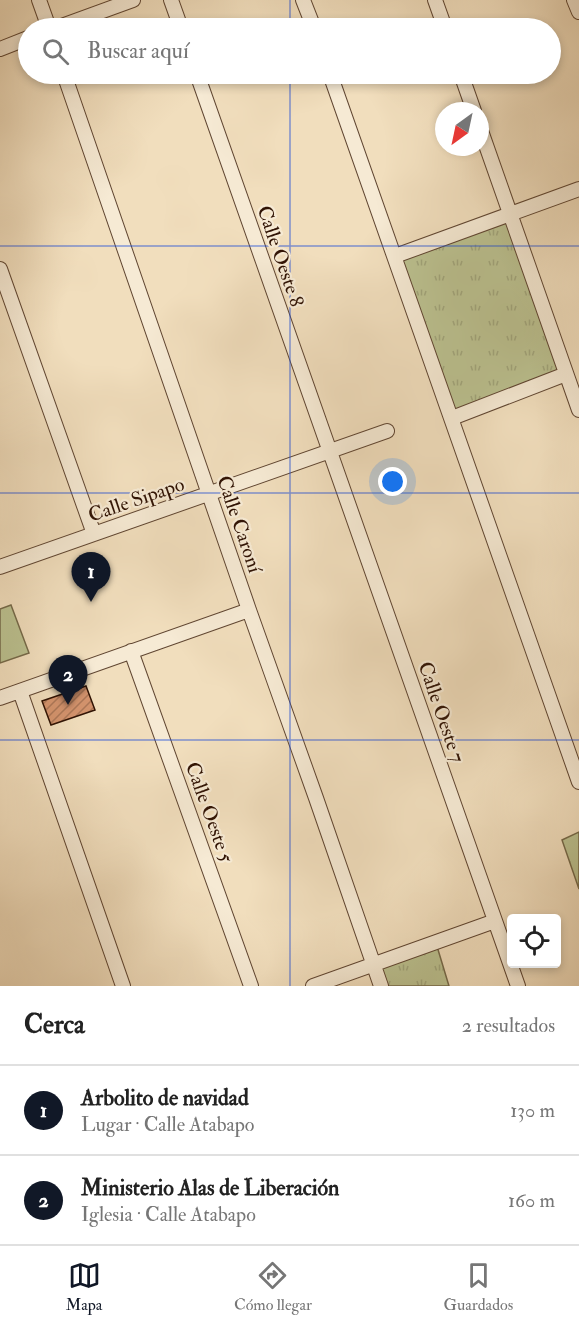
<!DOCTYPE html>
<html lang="es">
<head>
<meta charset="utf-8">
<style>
  body { margin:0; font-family:"IM FELL Double Pica",serif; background:#f6f6f6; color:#222 }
  .controls { position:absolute; right:18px; bottom:18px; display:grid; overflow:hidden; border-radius:6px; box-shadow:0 3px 9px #0003 }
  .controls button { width:54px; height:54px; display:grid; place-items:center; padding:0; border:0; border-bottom:2px solid #e0e0e0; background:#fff; color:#222; font:30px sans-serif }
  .compass { position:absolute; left:435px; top:102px; width:54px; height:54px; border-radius:50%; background:#fff; box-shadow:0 3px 9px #0003; rotate:213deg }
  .you { position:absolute; left:393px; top:482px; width:21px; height:21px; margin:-15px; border:4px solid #fff; border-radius:50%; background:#1a73e8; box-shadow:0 0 0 9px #1a73e833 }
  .badge { display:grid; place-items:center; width:39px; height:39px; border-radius:50%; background:#111827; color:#fff; font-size:20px; font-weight:700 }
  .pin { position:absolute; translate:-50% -50px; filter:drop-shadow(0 2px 3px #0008) }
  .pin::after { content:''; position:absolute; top:32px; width:21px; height:18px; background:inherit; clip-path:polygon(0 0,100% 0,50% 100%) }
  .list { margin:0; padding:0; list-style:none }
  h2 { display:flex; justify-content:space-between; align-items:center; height:78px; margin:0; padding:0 24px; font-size:26px }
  h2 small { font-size:20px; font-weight:400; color:#767676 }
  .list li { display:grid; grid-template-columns:39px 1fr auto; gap:18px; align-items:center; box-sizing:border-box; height:90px; padding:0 24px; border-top:2px solid #e0e0e0 }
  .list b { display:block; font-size:22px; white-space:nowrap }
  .list p { margin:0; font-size:20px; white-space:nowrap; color:#767676 }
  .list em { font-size:20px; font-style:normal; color:#767676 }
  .icon { flex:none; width:33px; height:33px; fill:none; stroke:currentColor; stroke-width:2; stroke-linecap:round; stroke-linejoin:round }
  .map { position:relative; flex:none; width:579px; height:986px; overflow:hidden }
  .search { position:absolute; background:#fff; box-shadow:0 3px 9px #0003; left:18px; right:18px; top:18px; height:66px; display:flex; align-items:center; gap:15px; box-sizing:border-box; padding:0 21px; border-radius:33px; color:#767676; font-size:22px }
  .sheet { height:258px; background:#fff }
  nav { display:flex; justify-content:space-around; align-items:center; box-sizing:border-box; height:84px; border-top:2px solid #e0e0e0; background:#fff; font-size:16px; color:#767676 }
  nav a { display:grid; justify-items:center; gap:3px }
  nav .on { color:#111827 }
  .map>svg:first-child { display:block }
  .grass { fill:url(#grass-tufts); stroke:#766a4a; stroke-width:1.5 }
  .pitch { fill:#bbc190; stroke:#766a4a; stroke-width:1.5 }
  .building { fill:url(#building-hatch); stroke:#301304; stroke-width:1.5 }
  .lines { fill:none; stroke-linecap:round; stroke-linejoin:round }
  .minor-casing { stroke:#604632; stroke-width:16 }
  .minor { stroke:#f6ead4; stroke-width:14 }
  .grid { fill:none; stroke:#1d4ed8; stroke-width:1.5; stroke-opacity:0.55 }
  .labels { text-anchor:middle; stroke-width:4.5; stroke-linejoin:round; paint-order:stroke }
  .street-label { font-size:20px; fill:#301304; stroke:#f6ead4 }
</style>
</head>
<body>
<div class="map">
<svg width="579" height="986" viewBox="0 0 579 986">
  <defs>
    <pattern id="grass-tufts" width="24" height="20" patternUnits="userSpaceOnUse" patternTransform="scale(1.5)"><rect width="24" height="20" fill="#bbc190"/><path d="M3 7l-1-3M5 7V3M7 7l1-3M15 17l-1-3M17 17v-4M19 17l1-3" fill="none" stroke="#a1a57b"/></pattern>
    <pattern id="building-hatch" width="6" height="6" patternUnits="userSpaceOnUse" patternTransform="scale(1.5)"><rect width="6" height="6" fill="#d3936d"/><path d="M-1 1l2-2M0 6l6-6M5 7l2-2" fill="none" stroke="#ac7757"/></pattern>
  </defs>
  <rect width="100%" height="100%" fill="#f1debd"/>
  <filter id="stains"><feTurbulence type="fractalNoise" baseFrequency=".00333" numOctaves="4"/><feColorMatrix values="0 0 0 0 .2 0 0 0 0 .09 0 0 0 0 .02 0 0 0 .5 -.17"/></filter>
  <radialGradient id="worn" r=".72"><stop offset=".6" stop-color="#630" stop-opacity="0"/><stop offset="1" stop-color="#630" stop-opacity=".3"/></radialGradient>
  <path class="grass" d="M510,215L566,374L452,418L395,256Z
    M579,832V889L562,840Z
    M436,943L449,986H381L373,965Z"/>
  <path class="pitch" d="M11,605L29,653L0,663V609Z"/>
  <path class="building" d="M86,686L95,710L51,725L42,701Z"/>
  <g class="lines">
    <defs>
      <path id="minor" d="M39,0L49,28
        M171,0L181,28
        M303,0L314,28
        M435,0L445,28
        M574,0L579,12
        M56,28L133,0
        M0,49L28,38
        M64,74L249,610L316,798L381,986
        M197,74L518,986
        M330,74L579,782
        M461,74L474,111
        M480,128L579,410
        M395,256L579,189
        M0,269L94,534
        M452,418L566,374
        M0,567L387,431
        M131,651L251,986
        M20,691L123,986
        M0,698L249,610
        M313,986L495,921"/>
    </defs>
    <use href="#minor" class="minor-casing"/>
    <use href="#minor" class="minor"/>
  </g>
  <path class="grid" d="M290,0V28M290,74V986M0,246H579M0,493H579M0,740H579"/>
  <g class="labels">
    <g class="street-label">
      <text transform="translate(281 256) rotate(71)" y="7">Calle Oeste 8</text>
      <text transform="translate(136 499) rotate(-19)" y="7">Calle Sipapo</text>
      <text transform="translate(240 524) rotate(71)" y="7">Calle Caroní</text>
      <text transform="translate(442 712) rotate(71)" y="7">Calle Oeste 7</text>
      <text transform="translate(210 812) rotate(70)" y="7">Calle Oeste 5</text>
    </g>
  </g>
  <rect width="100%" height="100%" filter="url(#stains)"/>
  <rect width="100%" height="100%" fill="url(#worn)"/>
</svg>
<div class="controls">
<button><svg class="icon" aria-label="locate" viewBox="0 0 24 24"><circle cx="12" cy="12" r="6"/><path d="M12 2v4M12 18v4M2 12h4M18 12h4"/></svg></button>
</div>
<svg class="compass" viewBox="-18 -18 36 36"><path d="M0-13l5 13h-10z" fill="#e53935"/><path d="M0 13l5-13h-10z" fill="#767676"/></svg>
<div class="you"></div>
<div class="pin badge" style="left:91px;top:602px">1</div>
<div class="pin badge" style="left:68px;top:705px">2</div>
<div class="search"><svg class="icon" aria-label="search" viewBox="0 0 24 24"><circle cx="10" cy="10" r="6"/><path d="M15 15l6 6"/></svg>Buscar aquí</div>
</div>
<section class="sheet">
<h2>Cerca<small>2 resultados</small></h2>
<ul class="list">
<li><span class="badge">1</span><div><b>Arbolito de navidad</b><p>Lugar · Calle Atabapo</p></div><em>130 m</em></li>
<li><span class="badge">2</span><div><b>Ministerio Alas de Liberación</b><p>Iglesia · Calle Atabapo</p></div><em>160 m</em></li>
</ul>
</section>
<nav>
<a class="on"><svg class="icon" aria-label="map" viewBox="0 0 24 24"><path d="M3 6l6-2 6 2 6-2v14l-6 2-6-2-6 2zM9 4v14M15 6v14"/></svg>Mapa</a>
<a><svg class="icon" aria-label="directions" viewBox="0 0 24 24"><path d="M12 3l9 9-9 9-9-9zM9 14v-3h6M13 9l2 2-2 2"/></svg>Cómo llegar</a>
<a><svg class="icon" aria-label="saved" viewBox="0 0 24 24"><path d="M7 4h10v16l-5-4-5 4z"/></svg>Guardados</a>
</nav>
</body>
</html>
